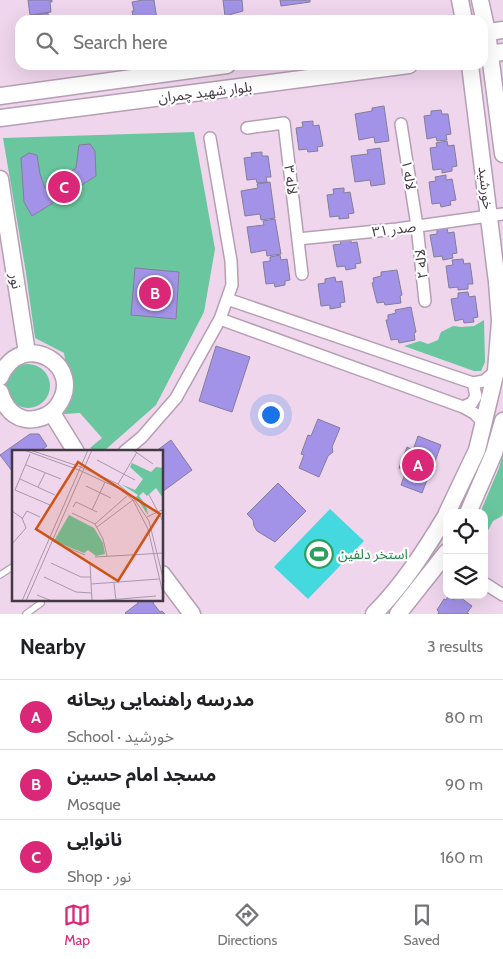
<!DOCTYPE html>
<html lang="en">
<head>
<meta charset="utf-8">
<style>
  body { margin:0; font-family:Cabin,"Noto Sans Arabic",sans-serif; background:#f6f6f6; color:#202124 }
  .controls { position:absolute; right:15px; bottom:15px; display:grid; overflow:hidden; border-radius:10px; box-shadow:0 5px 20px #0002 }
  .controls button { width:45px; height:45px; display:grid; place-items:center; padding:0; border:0; border-bottom:1px solid #e0e0e0; background:#fff; color:#202124; font:25px sans-serif }
  .you { position:absolute; left:270px; top:414px; width:18px; height:18px; margin:-12px; border:4px solid #fff; border-radius:50%; background:#1a73e8; box-shadow:0 0 0 8px #1a73e833 }
  .badge { display:grid; place-items:center; width:32px; height:32px; border-radius:50%; background:#db2777; color:#fff; font-size:16px; font-weight:700 }
  .pin { position:absolute; translate:-50% -50%; border:2px solid #fff; box-shadow:0 1px 5px #0006 }
  .list { margin:0; padding:0; list-style:none }
  h2 { display:flex; justify-content:space-between; align-items:center; height:65px; margin:0; padding:0 20px; font-size:21px }
  h2 small { font-size:16px; font-weight:400; color:#757577 }
  .list li { display:grid; grid-template-columns:32px 1fr auto; gap:15px; align-items:center; box-sizing:border-box; height:70px; padding:0 20px; border-top:1px solid #e0e0e0 }
  .list b { display:block; font-size:19px; white-space:nowrap }
  .list p { margin:0; font-size:16px; white-space:nowrap; color:#757577 }
  .list em { font-size:16px; font-style:normal; color:#757577 }
  .icon { flex:none; width:28px; height:28px; fill:none; stroke:currentColor; stroke-width:2; stroke-linecap:round; stroke-linejoin:round }
  .map { position:relative; flex:none; width:503px; height:614px; overflow:hidden }
  .search { position:absolute; background:#fff; box-shadow:0 5px 20px #0002; left:15px; right:15px; top:15px; height:55px; display:flex; align-items:center; gap:12px; box-sizing:border-box; padding:0 18px; border-radius:15px; color:#757577; font-size:19px }
  .sheet { height:275px; background:#fff }
  nav { display:flex; justify-content:space-around; align-items:center; box-sizing:border-box; height:70px; border-top:1px solid #e0e0e0; background:#fff; font-size:14px; color:#757577 }
  nav a { display:grid; justify-items:center; gap:2px }
  nav .on { color:#db2777 }
  .map>svg:first-child { display:block }
  .green { fill:#6ac69e }
  .water { fill:#43d9de }
  .building { fill:#a393e8; stroke:#827e99 }
  .lines { fill:none; stroke-linecap:round; stroke-linejoin:round }
  .lane-casing { stroke:#b69eb4; stroke-width:8 }
  .street-casing { stroke:#b69eb4; stroke-width:14 }
  .secondary-casing { stroke:#b69eb4; stroke-width:19 }
  .lane { stroke:#fff; stroke-width:5.5 }
  .street { stroke:#fff; stroke-width:11 }
  .secondary { stroke:#fff; stroke-width:16 }
  .labels { text-anchor:middle; stroke-width:4.5; stroke-linejoin:round; paint-order:stroke }
  .street-label { font-size:14px; fill:#433942; stroke:#fff }
  .leisure-label { font-size:14px; fill:#27864d; stroke:#fff; text-anchor:start }
  .inset-road { fill:none; stroke:#aa97a9; stroke-width:1 }
  .view { fill:#cf5414; fill-opacity:0.15; stroke:#cf5414; stroke-width:2.5 }
  .inset-edge { fill:none; stroke:#433942; stroke-width:2.5 }
</style>
</head>
<body>
<div class="map">
<svg width="503" height="614" viewBox="0 0 503 614">
  <rect width="100%" height="100%" fill="#efd6ed"/>
  <path class="green" d="M194,132L215,249L204,312L156,405L104,451H96L90,448L102,438L80,413L64,414L69,385L64,353L35,338L26,273L3,138Z
    M484,320L485,362L481,371H474L404,346L420,341L428,344L438,340L441,332L453,326L461,327L474,326Z
    M6 386a22 22 0 1 1 44 0a22 22 0 1 1-44 0Z
    M503,453V513L502,516L493,521L484,538V513H480L499,468Z"/>
  <path class="water" d="M330,509L364,541L308,599L274,567Z"/>
  <path class="building" d="M28,0H52V2H50L51,12L30,15Z
    M143,0H154L157,20H135V16H133L132,11H134L132,2Z
    M223,0H242L243,11L225,16Z
    M280,0H310V2L281,6Z
    M48,13L49,20H27V16Z
    M384,106L389,141L375,143L374,137L359,140L355,114L372,111V108Z
    M441,110L442,114H448L451,134L446,135L447,140L437,141L436,137L427,139L424,116L431,115V111Z
    M313,121V126L319,125L323,146L317,147L318,151L308,152L307,149L299,150L296,128L303,127L302,122Z
    M447,141L448,146L454,145L457,166L452,167V171L442,173V169L433,170L430,148L437,147L436,143Z
    M90,144L95,151L96,176L32,216L24,202L21,158L29,153L37,155L40,174L45,188L76,168L79,145Z
    M380,148L385,184L371,186L370,180L355,182L351,156L368,154L367,150Z
    M262,152V156H268L271,177H266L267,182L257,183L256,179L247,180L244,158L252,157L251,153Z
    M446,175V180L452,179L456,200L450,201L451,205L441,207L440,203L432,204L429,182L436,181L435,177Z
    M270,182L275,218L261,220L260,214L245,216L241,191L258,188L257,184Z
    M344,188V193L350,192L354,213L348,214L349,218L339,219V216L330,217L327,195L334,194L333,189Z
    M275,219L281,254L267,256L266,250L251,253L247,227L264,225L263,221Z
    M447,228L448,233L454,232L457,253L452,254L453,258L443,260L442,256L434,257L430,235L437,234V230Z
    M351,238V243L357,242L361,263L355,264L356,268L346,270L345,266L337,267L333,245L341,244L340,240Z
    M280,255L281,260L287,259L290,280L285,281V285L275,287L274,283L266,284L263,262L270,261V257Z
    M463,259L464,264L470,263L473,284H468V289L458,290V287L449,288L446,266L453,265L452,260Z
    M135,268L179,272L176,319L131,315Z
    M397,270L402,295L400,296L401,303L385,305L384,302L377,303L372,283L374,282L373,278L381,276V272Z
    M335,277L336,282L342,281L345,302L340,303L341,307L330,309V305L321,306L318,284L325,283V279Z
    M468,292L469,297L475,296L478,317L473,318L474,322L464,323L463,319L455,321L451,299L458,298V293Z
    M411,307L416,332L414,333L415,340L399,343L398,339L391,340L386,320H388V315L396,313L395,310Z
    M216,346L250,357L232,412L199,401Z
    M318,419L340,428L332,447L333,452L328,456L319,477L299,468L304,455L301,454L308,435L311,436Z
    M30,434H39L47,446L39,452H14V470L12,471L0,455Z
    M418,436L441,445L434,464L436,467L430,472L422,493L401,485L406,471L399,468L407,447L413,450Z
    M171,440L192,470L162,492V452H155Z
    M278,483L306,511L275,542L257,531L254,526L253,520L247,514Z
    M457,595L472,606L467,613L469,614H438L439,612L437,610L444,599L446,600L448,596L454,600Z
    M137,600H155L153,603L160,612L162,611L165,614H126L125,613L138,603Z"/>
  <g class="lines">
    <defs>
      <path id="lane" d="M0,575L14,566
        M26,614L41,603"/>
      <path id="street" d="M401,124L417,226L425,301
        M247,128L284,123L302,274
        M298,239L397,229L503,214
        M227,299L473,383L484,381L496,371
        M220,319L463,407L474,413L484,423
        M463,407L472,403L476,396L473,383
        M124,452L142,437L176,398L220,319L232,285L231,261L210,138
        M484,583L503,595"/>
      <path id="secondary" d="M460,0L464,20
        M480,0L487,32L503,154
        M483,33L503,30
        M483,55L503,52
        M0,96L227,65
        M0,118L409,65
        M0,179L27,353
        M0,377C22,326 89,367 56,408C49,416 36,421 25,419C11,416 4,405 0,392
        M52,413L76,452
        M447,513L477,450L496,371L500,321L497,282L470,65
        M468,513L494,453L503,421
        M162,574L192,614
        M374,614C403,585 426,549 447,514
        M398,614L447,552"/>
    </defs>
    <use href="#lane" class="lane-casing"/>
    <use href="#street" class="street-casing"/>
    <use href="#secondary" class="secondary-casing"/>
    <use href="#lane" class="lane"/>
    <use href="#street" class="street"/>
    <use href="#secondary" class="secondary"/>
  </g>
  <defs>
    <symbol id="stadium-ring" viewBox="-11 -11 22 22"><circle r="9.5" fill="#fff" stroke="#2e9e5b" stroke-width="1.5"/><path d="M0-5a6.5 5 0 1 0 0 10a6.5 5 0 1 0 0-10ZM-3.5-1.8h7v3.6h-7Z" fill="#2e9e5b"/></symbol>
  </defs>
  <g fill-rule="evenodd">
    <use href="#stadium-ring" x="303" y="538" width="32" height="32"/>
  </g>
  <g class="labels">
    <g class="street-label">
      <text transform="translate(205 92) rotate(-7)" y="5">بلوار شهید چمران</text>
      <text transform="translate(409 175) rotate(81)" y="5">لاله ۱</text>
      <text transform="translate(291 180) rotate(83)" y="5">لاله ۳</text>
      <text transform="translate(486 188) rotate(83)" y="5">خورشید</text>
      <text transform="translate(394 229) rotate(-7)" y="5">صدر ۳۱</text>
      <text transform="translate(421 264) rotate(-96)" y="5">لاله ۲</text>
      <text transform="translate(16 281) rotate(81)" y="5">نور</text>
    </g>
    <g class="leisure-label">
      <text x="338" y="559">استخر دلفین</text>
    </g>
  </g>
  <g transform="translate(12 450)">
    <rect width="151" height="151" fill="#efd6ed"/>
    <path d="M120,13L139,22L144,17L151,18V48L144,38L135,46L131,42L127,46L134,55L136,65L124,47L126,45L109,34L123,40L131,29L118,17ZM57,65L82,78L91,93L93,104L84,106L76,100L72,103L42,91Z" fill="#6ac69e"/>
    <path class="inset-road" d="M12,0L67,20L108,39L121,50L136,79L152,148M18,0L69,17L106,34L120,46L137,71L152,132M121,0L141,14M18,4L3,40L38,55M85,10L123,30M14,15L49,29M8,29L43,45M106,34L125,2M74,36L99,48M26,37L33,23M136,43L152,73M61,57L64,52L85,62M80,60L93,32M0,61L10,68L14,78L0,94M60,63L83,74L91,89L95,106M135,67L152,59M10,69L15,61L28,67M83,74L115,46M85,77L121,50M40,91L73,105M83,107L152,103M39,113L69,127H79M78,113L80,151M32,127L64,142L80,143M102,133L104,151M79,134L147,129M25,145L40,151M10,151L76,0M14,151L80,0M85,151L144,146"/>
    <path class="view" d="M66,12L148,64L106,131L24,79Z"/>
    <rect width="151" height="151" class="inset-edge"/>
  </g>
</svg>
<div class="controls">
<button><svg class="icon" aria-label="locate" viewBox="0 0 24 24"><circle cx="12" cy="12" r="6"/><path d="M12 2v4M12 18v4M2 12h4M18 12h4"/></svg></button>
<button><svg class="icon" aria-label="layers" viewBox="0 0 24 24"><path d="M12 4l9 5-9 5-9-5zM3 14l9 5 9-5"/></svg></button>
</div>
<div class="you"></div>
<div class="pin badge" style="left:418px;top:465px">A</div>
<div class="pin badge" style="left:155px;top:293px">B</div>
<div class="pin badge" style="left:64px;top:187px">C</div>
<div class="search"><svg class="icon" aria-label="search" viewBox="0 0 24 24"><circle cx="10" cy="10" r="6"/><path d="M15 15l6 6"/></svg>Search here</div>
</div>
<section class="sheet">
<h2>Nearby<small>3 results</small></h2>
<ul class="list">
<li><span class="badge">A</span><div><b>مدرسه راهنمایی ریحانه</b><p>School · خورشید</p></div><em>80 m</em></li>
<li><span class="badge">B</span><div><b>مسجد امام‌ حسین</b><p>Mosque</p></div><em>90 m</em></li>
<li><span class="badge">C</span><div><b>نانوایی</b><p>Shop · نور</p></div><em>160 m</em></li>
</ul>
</section>
<nav>
<a class="on"><svg class="icon" aria-label="map" viewBox="0 0 24 24"><path d="M3 6l6-2 6 2 6-2v14l-6 2-6-2-6 2zM9 4v14M15 6v14"/></svg>Map</a>
<a><svg class="icon" aria-label="directions" viewBox="0 0 24 24"><path d="M12 3l9 9-9 9-9-9zM9 14v-3h6M13 9l2 2-2 2"/></svg>Directions</a>
<a><svg class="icon" aria-label="saved" viewBox="0 0 24 24"><path d="M7 4h10v16l-5-4-5 4z"/></svg>Saved</a>
</nav>
</body>
</html>
